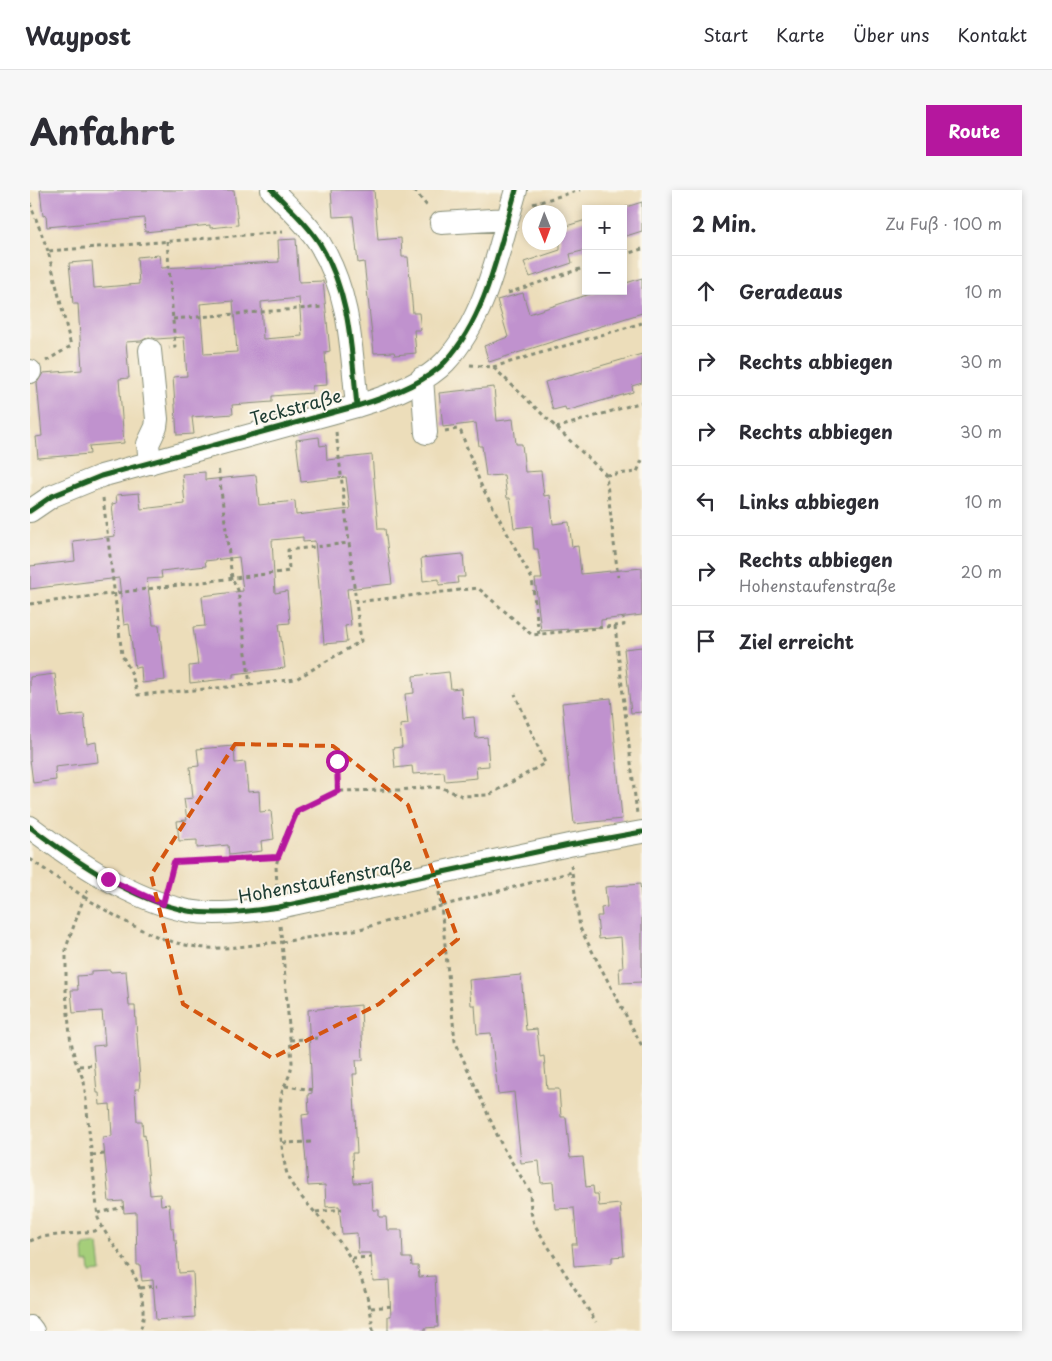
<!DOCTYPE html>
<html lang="de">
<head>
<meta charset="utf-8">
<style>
  body { margin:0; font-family:"Playpen Sans",sans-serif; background:#f7f7f7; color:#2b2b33 }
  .controls { position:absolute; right:15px; top:15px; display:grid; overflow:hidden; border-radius:0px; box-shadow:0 2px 8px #0003 }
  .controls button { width:45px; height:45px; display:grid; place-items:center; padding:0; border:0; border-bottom:1px solid #e1e1e2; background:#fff; color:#2b2b33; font:25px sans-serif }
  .compass { position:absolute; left:492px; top:15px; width:45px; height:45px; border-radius:50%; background:#fff; box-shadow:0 2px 8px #0003; rotate:179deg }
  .stop { position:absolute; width:15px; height:15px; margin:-11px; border:4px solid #b5179e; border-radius:50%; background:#fff }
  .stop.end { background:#b5179e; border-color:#fff; box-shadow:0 1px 5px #0008 }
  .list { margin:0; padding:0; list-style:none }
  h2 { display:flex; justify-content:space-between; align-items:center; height:65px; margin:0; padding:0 20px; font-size:21px }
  h2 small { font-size:16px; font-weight:400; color:#7c7c81 }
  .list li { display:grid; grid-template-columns:32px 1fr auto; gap:15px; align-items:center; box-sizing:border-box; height:70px; padding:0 20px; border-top:1px solid #e1e1e2 }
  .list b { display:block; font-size:19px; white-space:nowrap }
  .list p { margin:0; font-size:16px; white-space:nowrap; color:#7c7c81 }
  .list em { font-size:16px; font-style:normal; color:#7c7c81 }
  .icon { flex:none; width:28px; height:28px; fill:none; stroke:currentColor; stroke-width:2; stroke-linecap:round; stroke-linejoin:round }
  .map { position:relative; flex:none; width:612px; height:1141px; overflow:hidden; border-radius:0px }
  header { display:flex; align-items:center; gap:30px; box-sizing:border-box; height:70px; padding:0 25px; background:#fff; border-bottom:1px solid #e1e1e2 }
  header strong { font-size:24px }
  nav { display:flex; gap:28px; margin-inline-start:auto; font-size:18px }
  .intro { display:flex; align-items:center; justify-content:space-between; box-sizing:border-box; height:120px; padding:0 30px }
  h1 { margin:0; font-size:35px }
  .button { padding:12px 22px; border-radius:0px; background:#b5179e; color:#fff; font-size:18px; font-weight:700 }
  main { display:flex; gap:30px; padding:0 30px }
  aside { flex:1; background:#fff; border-radius:0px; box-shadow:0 2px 8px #0003 }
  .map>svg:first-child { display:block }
  .green { fill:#a5ce7a; stroke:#628657 }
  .building { fill:#c092ce; fill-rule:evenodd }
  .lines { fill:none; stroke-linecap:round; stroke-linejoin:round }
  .minor-casing { stroke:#868d77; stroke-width:24 }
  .path { stroke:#868d77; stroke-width:3; stroke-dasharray:4 4; stroke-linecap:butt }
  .minor { stroke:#fff; stroke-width:22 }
  .cycleway-casing { stroke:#fbf7ec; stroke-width:8 }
  .cycleway { stroke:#1b5e20; stroke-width:5 }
  .route { stroke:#b5179e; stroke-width:6 }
  .marked { fill:none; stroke:#d45610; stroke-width:4; stroke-dasharray:10 6; stroke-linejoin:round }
  .labels { text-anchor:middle; stroke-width:4; stroke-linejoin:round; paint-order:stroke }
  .street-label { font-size:18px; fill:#1f3d34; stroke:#fbf7ec }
</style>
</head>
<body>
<header>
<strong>Waypost</strong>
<nav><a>Start</a><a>Karte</a><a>Über uns</a><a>Kontakt</a></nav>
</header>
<div class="intro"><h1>Anfahrt</h1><a class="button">Route</a></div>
<main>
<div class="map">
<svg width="612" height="1141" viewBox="0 0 612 1141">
  <rect width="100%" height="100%" fill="#fbf7ec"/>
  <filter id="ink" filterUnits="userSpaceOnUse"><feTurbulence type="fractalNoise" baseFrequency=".02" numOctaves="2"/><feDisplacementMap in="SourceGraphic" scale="10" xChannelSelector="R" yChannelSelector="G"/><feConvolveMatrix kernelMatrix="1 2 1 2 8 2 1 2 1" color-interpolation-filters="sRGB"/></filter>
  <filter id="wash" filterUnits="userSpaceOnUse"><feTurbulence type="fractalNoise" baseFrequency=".0096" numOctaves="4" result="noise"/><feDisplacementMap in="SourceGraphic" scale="20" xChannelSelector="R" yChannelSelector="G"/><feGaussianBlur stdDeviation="1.12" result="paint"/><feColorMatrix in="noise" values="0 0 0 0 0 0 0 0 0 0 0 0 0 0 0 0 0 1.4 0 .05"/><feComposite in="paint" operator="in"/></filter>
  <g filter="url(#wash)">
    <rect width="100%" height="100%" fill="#ecddba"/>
    <path class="green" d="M68,1054L71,1082L60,1083L59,1072L54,1073L53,1056Z"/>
    <g id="blocks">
      <path class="building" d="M10,0H204L208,35L180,38V35L115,42L114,28L17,37L16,25L13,26Z
        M301,0H344L348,50L371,48L372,67H378L383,123H389L391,140H384L386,163L365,165L364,162L344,163L334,72L328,73L323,26L303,27Z
        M612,12V41L593,47V18Z
        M556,30V60L540,64L542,73L500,87L494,72L530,60V38Z
        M266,49L269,92L293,91L300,161L295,162L297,195L282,196V203L242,206V212L202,215L203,224L162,227L164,244L147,245L143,187L157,186L154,147L127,149L119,147L111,151L96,152L99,188L89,189L94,253L59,256L60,264L8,268L6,247L12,246L7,193L13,183L52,180L48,114H43L39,73L62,71L64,98L109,94L107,67L129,65L131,78L249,72L248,50ZM269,108L272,146L233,149L231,112ZM203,111L207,162L174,164L170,114Z
        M612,88V123L459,172L454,156L478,147L467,110L493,103L499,124L569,101H593V94Z
        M612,164V193L602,196L603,202L536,221L535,217L523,220L515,192Z
        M464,197L467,231L483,229L486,254H492L495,282L511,281L514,306L520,305L523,334L539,332L542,357L548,356L551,384L612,378V425L571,430V437L511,441L505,389H512L508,359H504L502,336L484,338L480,308H477L474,285L456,286L452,256H449L446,233L413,237L409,203Z
        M289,247L290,256L296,255L297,270L342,265L348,339H355L362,394L317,399L321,435L315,436L317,452L294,454L285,351L273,352V347L242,350L245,403L257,401L260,433L249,434L255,478L203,484V488L160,493L159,476L168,475L163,437L175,436L172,406L213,401L209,367L175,371L176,376L131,381L132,388L117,389L123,435H129L135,490L112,493L111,477L105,478L99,434L94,435L89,388L0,399V376L45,371L43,351L85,346L82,314L87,313L86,305L109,303L111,319L155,314L152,284L175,282V290L226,285L229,315L265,311L266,325L320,319L316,287L271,292L266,250Z
        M433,364L435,387H427L428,393L409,395V389L393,391L391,368Z
        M612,457V522L601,523L594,459Z
        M419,482L421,499L431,498L433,528L444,527L446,548L457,547L459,576L446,577L447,588L415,591L414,582L383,584L382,576L365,578L363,558L372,557L370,535L378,534L375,504L384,503L383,486Z
        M25,484L30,527L54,524L57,554L66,552L68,572L25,577L26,590L3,593L0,569V487Z
        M581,508L592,629L544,634L532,513Z
        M204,556L205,573L215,572L218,602L229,601L230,622L241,621L244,649L231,651L232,661L199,665L198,655L167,658V650L149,651L147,631L157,630L154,609L163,608L160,577L169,576L167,559Z
        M610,694L612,714V792L590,793L589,778H593L591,747L569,749L567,726H572L571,718L577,717L575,697Z
        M80,780L81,782L96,781L99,816H105L110,891L109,899H105L107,931H112L113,946L115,945L120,1005L130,1004L131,1015L139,1014L141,1038H143L144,1050H146L149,1083L163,1082L165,1127L126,1130L123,1090L112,1091L110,1075H107L106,1022L94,1023L93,1011L79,1012L73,947L82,946L80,914L70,915L69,903H67L63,856L75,855L72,821L43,823L41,800H48L47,786L61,785V781Z
        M491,785L496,840L507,839L510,867L514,866L517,899H529L531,927H536L540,968L553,967L556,997L563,996L564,1004H568L569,1016L590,1014L594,1066L582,1067V1073L544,1076L542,1054H547L544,1018L525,1019L523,992L511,993L509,971L491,973L484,902L468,904L461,843L447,844L445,815H441L439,790Z
        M331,815L333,870H326L327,884H323L327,963H322L324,993L341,992L343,1020H349V1027H356L357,1040H372L373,1068H381L382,1076H388L389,1087L405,1086L408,1137L395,1138V1141H358V1126H361L359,1090L343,1091L341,1063H328L327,1043L312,1044L309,1016L296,1017L295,995L278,996L272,925L279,924L278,904L282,903L278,820Z"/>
    </g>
  </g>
  <g filter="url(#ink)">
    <use href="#blocks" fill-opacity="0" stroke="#868d77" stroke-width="1"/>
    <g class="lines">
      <defs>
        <path id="minor" d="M242,0C258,17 278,34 290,54C321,105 321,159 327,216
          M411,33L478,29
          M0,182V181
          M392,188L396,243
          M120,273L118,254L126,237L127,229L120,160
          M0,321L22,306L71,286L327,216C354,208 395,193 415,172C457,127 469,57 486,0
          M0,637C45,671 102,710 158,721C188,726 219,721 249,717L539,655L612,642
          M0,1137L3,1141"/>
      </defs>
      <use href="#minor" class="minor-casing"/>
      <path class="path" d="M384,0L398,17
        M0,13L18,61
        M503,14L550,0
        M137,51L145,157L139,158
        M593,65L612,59
        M478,103L556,77
        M143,129L293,117
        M16,171L41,156L18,61L253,42
        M440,175L463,177L576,285L588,387
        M463,177L612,133
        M526,238L612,212
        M415,241L427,239L431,242L451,295L502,389L509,445
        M306,242L326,412L448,398L502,445L594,435L593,428
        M576,285L607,282L612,270
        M73,308L92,465L101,482L108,505L220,495L208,400L202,388L188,276
        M0,414L259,381L258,360L319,353
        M585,436L607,624
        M220,495L266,489L331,451L326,412
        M307,571V601
        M0,669L54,707L36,758V802L40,846L45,870L54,891L68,1028C83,1063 111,1078 113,1118C113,1126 114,1134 109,1141
        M541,675L550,738L612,856
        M139,694L144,672L248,667
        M247,697L246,676L251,656L267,621L307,601L369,600L401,597L412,598L432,606L459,605L515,573L485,504
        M58,700L54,707C90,729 124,751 167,757C194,761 224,754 252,752L262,872C261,889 252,895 251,908C248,926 252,970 258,987C265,1002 279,1015 289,1027C321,1063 339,1092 343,1141
        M409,702L411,716L542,682
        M250,736L252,752L330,739L411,716L425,851L473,958L500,1001L501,1022L504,1034L566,1132
        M260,850L289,848
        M49,876L64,875
        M255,896L284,900
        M253,953L281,952
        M62,965L75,964
        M286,1022L312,1019
        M68,1023L94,1017
        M0,1051L10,1047L65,1041L72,1036
        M322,1068L344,1067
        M110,1098L127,1096
        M341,1118L363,1116"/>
      <use href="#minor" class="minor"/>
      <defs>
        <path id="cycleway" d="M242,0C258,17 278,34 290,54C321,105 321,159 327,216
          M0,321L22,306L71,286L327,216C354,208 395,193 415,172C457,127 469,57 486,0
          M0,637C45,671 102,710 158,721C188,726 219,721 249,717L539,655L612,642"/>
      </defs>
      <use href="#cycleway" class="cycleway-casing"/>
      <use href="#cycleway" class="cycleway"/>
    </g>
  </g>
  <g class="lines" filter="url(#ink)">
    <path class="route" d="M78,689L133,714L144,672L248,667L267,621L308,601L307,571"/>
  </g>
  <path class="marked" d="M205,554L303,556L378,615L428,749L349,814L242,868L153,814L121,685Z"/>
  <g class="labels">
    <g class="street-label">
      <text transform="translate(266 218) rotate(-15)" y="6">Teckstraße</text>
      <text transform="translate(295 691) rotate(-11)" y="6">Hohenstaufenstraße</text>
    </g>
  </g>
</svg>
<div class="controls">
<button>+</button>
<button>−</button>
</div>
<svg class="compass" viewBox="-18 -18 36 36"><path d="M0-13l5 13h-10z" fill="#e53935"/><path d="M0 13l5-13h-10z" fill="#7c7c81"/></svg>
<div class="stop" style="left:307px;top:571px"></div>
<div class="stop end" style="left:78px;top:689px"></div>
</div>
<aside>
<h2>2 Min.<small>Zu Fuß · 100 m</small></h2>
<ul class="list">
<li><svg class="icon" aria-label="ahead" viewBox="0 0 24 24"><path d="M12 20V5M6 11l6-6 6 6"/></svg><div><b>Geradeaus</b></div><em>10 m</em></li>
<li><svg class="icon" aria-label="right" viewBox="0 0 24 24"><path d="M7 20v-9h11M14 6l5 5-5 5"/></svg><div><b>Rechts abbiegen</b></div><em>30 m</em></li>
<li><svg class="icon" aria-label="right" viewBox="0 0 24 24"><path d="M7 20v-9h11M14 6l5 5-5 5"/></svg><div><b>Rechts abbiegen</b></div><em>30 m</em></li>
<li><svg class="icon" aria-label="left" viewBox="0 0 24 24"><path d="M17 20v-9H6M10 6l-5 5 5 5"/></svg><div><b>Links abbiegen</b></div><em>10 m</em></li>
<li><svg class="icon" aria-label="right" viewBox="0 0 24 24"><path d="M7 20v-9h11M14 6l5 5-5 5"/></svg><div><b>Rechts abbiegen</b><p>Hohenstaufenstraße</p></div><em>20 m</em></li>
<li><svg class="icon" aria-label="arrive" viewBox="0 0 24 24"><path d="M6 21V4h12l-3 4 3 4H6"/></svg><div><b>Ziel erreicht</b></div></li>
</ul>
</aside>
</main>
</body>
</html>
